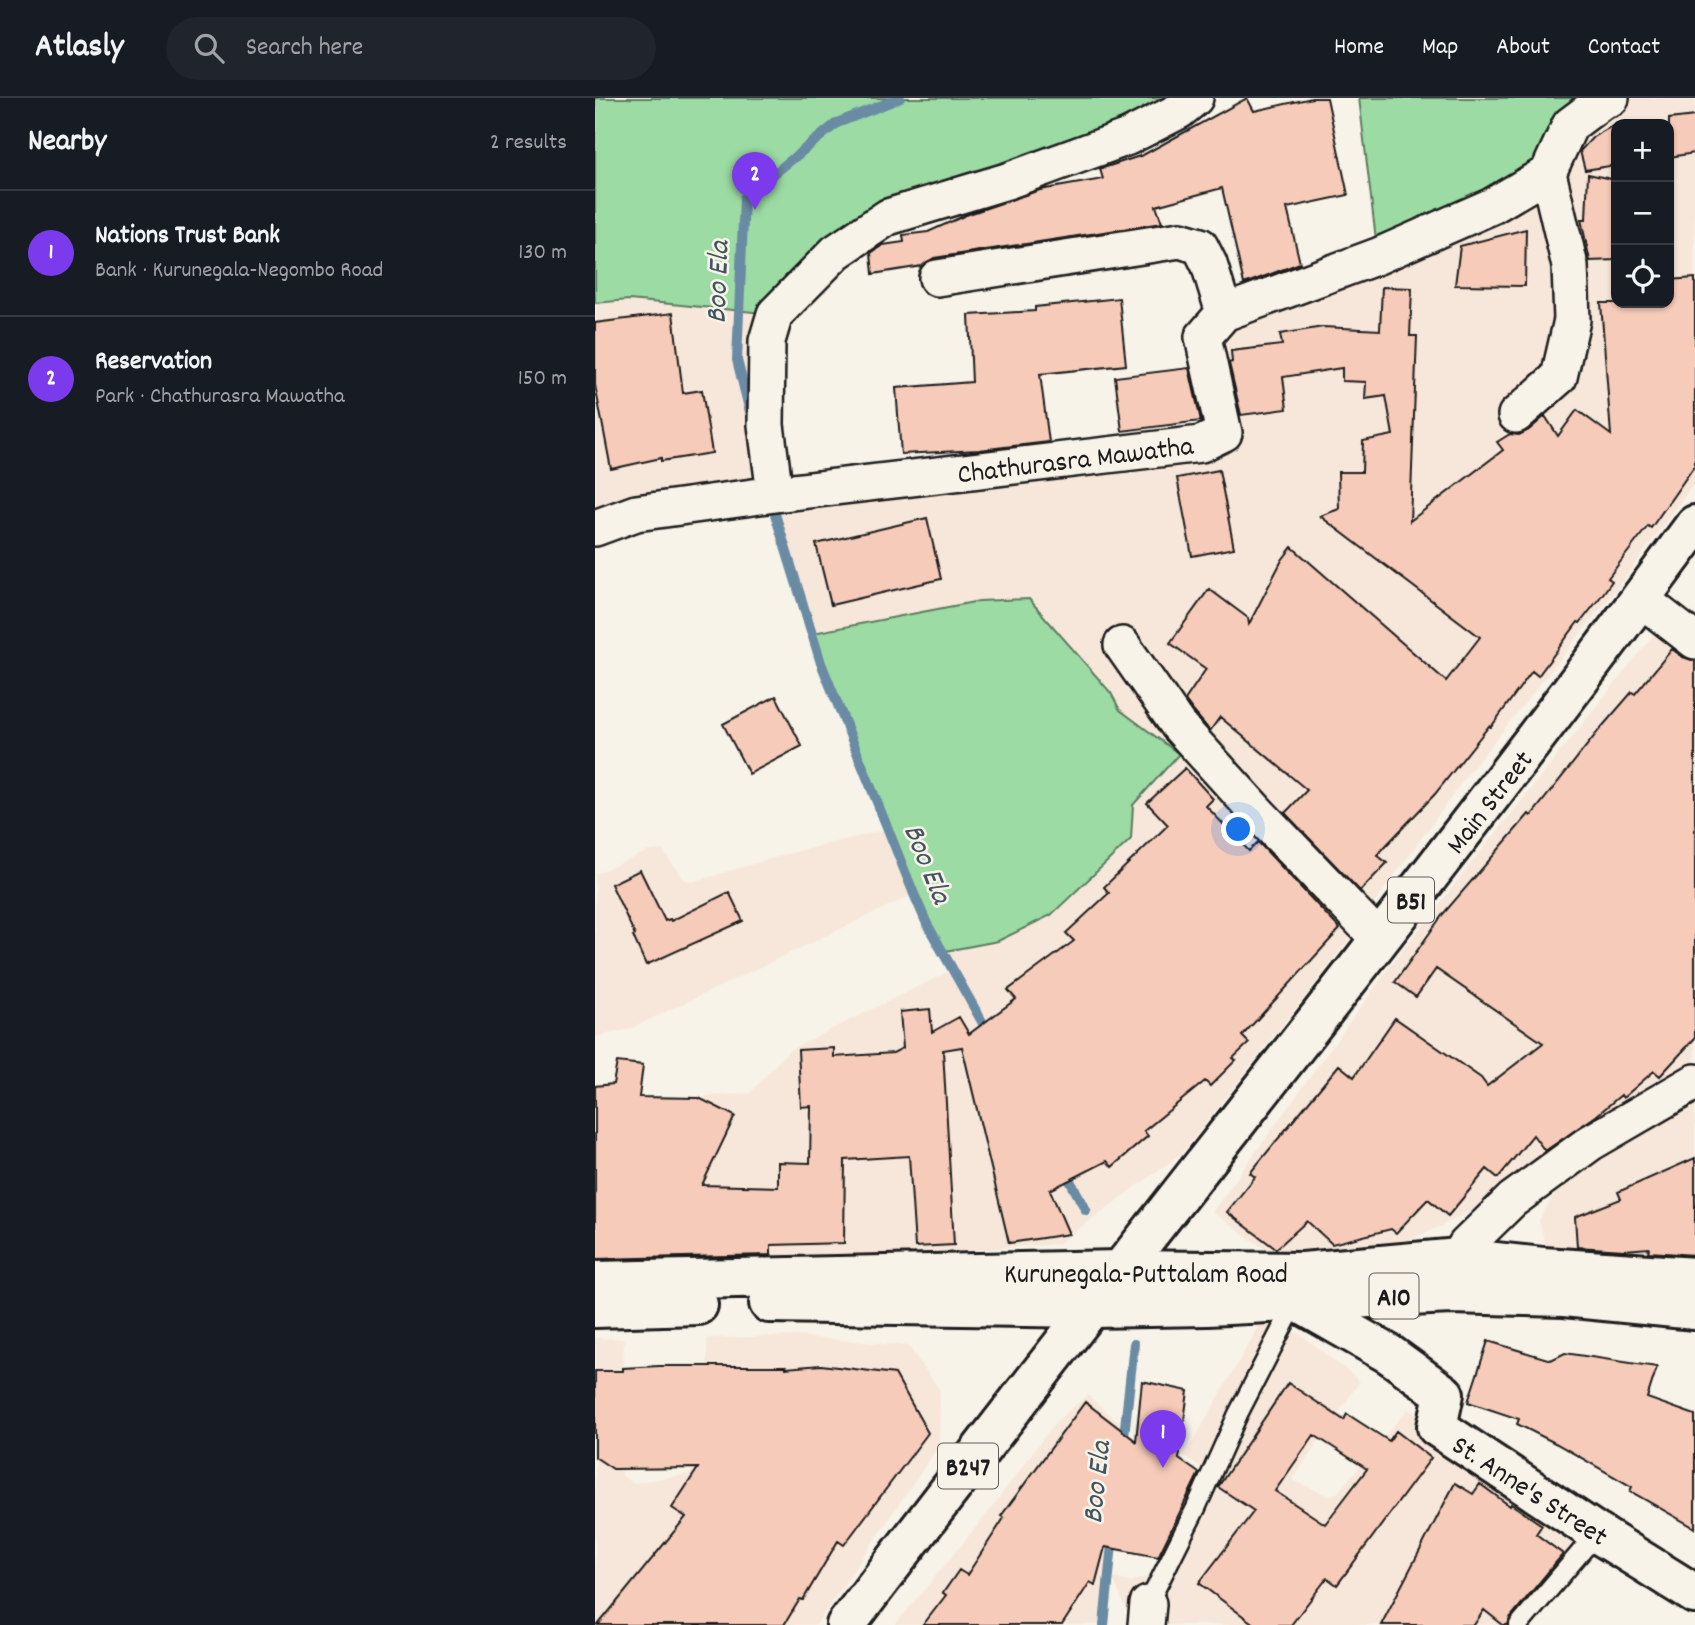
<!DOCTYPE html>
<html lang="en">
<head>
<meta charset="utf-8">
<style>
  body { margin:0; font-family:Dekko,sans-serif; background:#20242c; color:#f1f3f6 }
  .controls { position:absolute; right:21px; top:21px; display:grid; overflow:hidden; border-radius:14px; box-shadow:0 2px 5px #0004 }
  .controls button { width:63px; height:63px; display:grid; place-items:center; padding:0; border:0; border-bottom:2px solid #363941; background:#171b24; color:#f1f3f6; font:35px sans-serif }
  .you { position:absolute; left:644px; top:732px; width:24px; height:24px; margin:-18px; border:5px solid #fff; border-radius:50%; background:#1a73e8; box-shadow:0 0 0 10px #1a73e833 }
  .badge { display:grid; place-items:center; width:46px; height:46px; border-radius:50%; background:#7c3aed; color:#fff; font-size:23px; font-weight:700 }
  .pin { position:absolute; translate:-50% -58px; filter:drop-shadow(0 2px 4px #0008) }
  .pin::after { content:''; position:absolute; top:37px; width:24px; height:21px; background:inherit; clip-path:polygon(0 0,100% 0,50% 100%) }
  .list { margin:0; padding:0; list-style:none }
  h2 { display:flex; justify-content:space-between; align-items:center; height:91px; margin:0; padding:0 28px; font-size:30px }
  h2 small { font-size:23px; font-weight:400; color:#9ea1a6 }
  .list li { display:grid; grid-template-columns:46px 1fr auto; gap:21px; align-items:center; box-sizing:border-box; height:126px; padding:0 28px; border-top:2px solid #363941 }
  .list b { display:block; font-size:26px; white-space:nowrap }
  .list p { margin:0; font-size:23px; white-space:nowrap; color:#9ea1a6 }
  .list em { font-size:23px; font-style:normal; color:#9ea1a6 }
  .icon { flex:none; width:38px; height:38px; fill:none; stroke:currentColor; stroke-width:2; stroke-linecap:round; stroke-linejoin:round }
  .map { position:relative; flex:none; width:1100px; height:1527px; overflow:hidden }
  header { display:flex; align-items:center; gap:42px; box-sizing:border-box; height:98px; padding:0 35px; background:#171b24; border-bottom:2px solid #363941 }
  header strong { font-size:33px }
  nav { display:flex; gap:38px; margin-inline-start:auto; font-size:24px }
  .search { width:490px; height:63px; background:#20242c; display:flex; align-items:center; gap:18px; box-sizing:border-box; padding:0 24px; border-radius:38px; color:#9ea1a6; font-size:26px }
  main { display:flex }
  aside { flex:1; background:#171b24 }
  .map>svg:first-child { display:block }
  .built { fill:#f7e7da; fill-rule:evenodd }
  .green { fill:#9cdba3; stroke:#5c7c60; stroke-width:2 }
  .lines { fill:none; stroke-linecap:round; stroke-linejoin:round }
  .stream { stroke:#6b8ba4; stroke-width:10 }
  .building { fill:#f7cbb9; stroke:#1c1c1c; stroke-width:2; fill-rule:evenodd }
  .lane-casing { stroke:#1c1c1c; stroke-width:23 }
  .street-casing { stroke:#1c1c1c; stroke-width:40 }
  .secondary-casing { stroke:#1c1c1c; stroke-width:44 }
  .primary-casing { stroke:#1c1c1c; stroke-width:44 }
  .highway-casing { stroke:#1c1c1c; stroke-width:44 }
  .lane { stroke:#f7f3e8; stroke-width:18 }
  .street { stroke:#f7f3e8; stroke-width:35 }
  .secondary { stroke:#f7f3e8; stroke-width:38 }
  .primary { stroke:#f7f3e8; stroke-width:38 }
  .highway { stroke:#f7f3e8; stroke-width:38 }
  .labels { text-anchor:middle; stroke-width:5; stroke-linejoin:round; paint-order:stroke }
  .shield { fill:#f7f3e8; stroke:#5e5c59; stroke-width:2 }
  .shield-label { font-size:26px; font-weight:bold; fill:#1c1c1c }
  .street-label { font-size:28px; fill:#1c1c1c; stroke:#f7f3e8 }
  .water-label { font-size:30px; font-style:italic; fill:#445460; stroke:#f7f3e8 }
</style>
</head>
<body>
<header>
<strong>Atlasly</strong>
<div class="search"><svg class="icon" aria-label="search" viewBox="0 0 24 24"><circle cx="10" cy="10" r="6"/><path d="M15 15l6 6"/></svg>Search here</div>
<nav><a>Home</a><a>Map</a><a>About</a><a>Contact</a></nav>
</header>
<main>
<aside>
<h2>Nearby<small>2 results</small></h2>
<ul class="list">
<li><span class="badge">1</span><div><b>Nations Trust Bank</b><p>Bank · Kurunegala-Negombo Road</p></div><em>130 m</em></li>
<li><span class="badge">2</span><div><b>Reservation</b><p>Park · Chathurasra Mawatha</p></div><em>150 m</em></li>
</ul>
</aside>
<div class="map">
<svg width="1100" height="1527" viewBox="0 0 1100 1527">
  <rect width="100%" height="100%" fill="#f7f3e8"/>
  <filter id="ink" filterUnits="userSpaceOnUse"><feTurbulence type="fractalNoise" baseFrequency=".0143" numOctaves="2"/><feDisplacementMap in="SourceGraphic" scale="14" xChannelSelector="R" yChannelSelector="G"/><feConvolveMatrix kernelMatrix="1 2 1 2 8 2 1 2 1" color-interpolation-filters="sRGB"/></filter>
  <g filter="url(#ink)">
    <path class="built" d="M1016,0H1100V384L1027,484L873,676L740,860L587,1055L463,1146L0,1179V1025L93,1021L112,998L155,995L194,952L353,874L345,854L403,843L536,741L537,707L584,656L525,612L516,595L434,501L384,503L218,535L180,416L179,396L0,430V205L34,202L180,216V396L629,334L608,239L783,158ZM1021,26H1074V205H1021Z
      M1065,529L1100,558V968L940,1068L888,1106L847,1128L801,1147L688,1164L617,1114L801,860Z
      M293,731L319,796L35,931L0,939V776L54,753L67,752L89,781L97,784L188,757Z
      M1100,1006V1171L953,1158L944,1122L965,1087Z
      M665,1226L704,1235L765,1283L697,1382L734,1398L742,1395L813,1311L1002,1435L935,1527H538L518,1481L503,1527H300L391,1417L461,1323L493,1297L528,1328L518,1480L535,1484L559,1477L616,1377L590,1358Z
      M200,1238L313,1248L345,1292L344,1348L221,1527H0V1240L29,1241L27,1377L37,1385L95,1376L113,1363L112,1240Z"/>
    <path class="green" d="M0,0H600L293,119L180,216L34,202L0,205Z
      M764,0H1016L953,75L783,158Z
      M434,501L516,595L525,612L584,656L538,707L536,741L456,817L403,843L345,854L319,796L226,565L218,535L384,503Z"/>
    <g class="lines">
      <path class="stream" d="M157,322L142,262L149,100L242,25L305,0
        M180,416L226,565L319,796L332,826L394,936
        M468,1070L491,1112
        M528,1347L539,1246
        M509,1527L518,1436"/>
    </g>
    <path class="building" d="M652,0L659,13L717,0H732L753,97L692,110L705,165L649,186L627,90L561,108L567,125L339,160L327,168L278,176L276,155L288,147L309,144L308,137L333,134L371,117L445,92L508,81L505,71L548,57Z
      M1100,18V55L1074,59V21Z
      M1021,26V67L990,72L985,53L998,39Z
      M993,76L1021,82V162L995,163L986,121H991Z
      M931,131L930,188L860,187L865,148Z
      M1100,180V367L1056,430L1053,428L1013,480L1017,483L1007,497L985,525L983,524L943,578L937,573L896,629L894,628L840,696L782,757L792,765L765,793L690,715L712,692L625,619L615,633L599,614L590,602L611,571L575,545L614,491L653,520L654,526L687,462L697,449L851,583L885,539L725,418L744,411L743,374H767L768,343L798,337L791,298L770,301L771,284L747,283V270L688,279L692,311L646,317L634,265L637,264L636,253L687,247L685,236L728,229L785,232L787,189L817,190L815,238H822L815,423L908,352L902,344L915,336L924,337L934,332L950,318L963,338L982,312L1016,337L1006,205H1074V182Z
      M524,200L531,267L445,276L454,344L384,352L306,356L301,290L377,284L374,217L440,213V209Z
      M78,215L88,295L107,292L117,355L66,363V360L16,371L0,287V225Z
      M594,270L606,323L527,333L520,279Z
      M624,372L639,450L597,458L582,380Z
      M332,420L346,481L236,507L221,446Z
      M1077,551L1088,559L1100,563V940L1065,978L1059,973L1028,1000L1026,997L1001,1018L950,1053L938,1037L903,1080L892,1071L853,1118L833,1101L801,1135L796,1131L737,1146L712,1123L681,1151L632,1114L660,1079L655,1075L744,967L759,979L800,920L886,980L892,988L948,945L841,871L821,899L800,884L848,816L934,716L936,718L1005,631L1037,594L1040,596Z
      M181,598L207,648L154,676L128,626Z
      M590,670L618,701L611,708L654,753L663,744L745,831L647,938L654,945L638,960L641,962L615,988L610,983L549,1033L553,1038L517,1069L512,1063L455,1092L474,1136L414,1145L367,949L348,952L359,1147L320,1149L314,1058L250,1062L249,1145L176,1147V1157L0,1161V988L18,986L22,964L48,967L44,999L104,1000L140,1018L107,1087L183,1089V1064L215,1065L216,1008L206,1009L203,952L239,950V959L298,955L308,950L305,914L335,911L337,934L364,919L374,936L421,901L413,892L479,843L471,835L514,795L509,789L573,727L552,705Z
      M45,772L70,823L75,821L76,823L134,794L148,823L51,867L38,838L40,837L16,786Z
      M1100,1060V1157L1053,1154L1054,1150L1029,1152L982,1149L980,1119L1026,1101L1023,1094Z
      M893,1243L956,1262L970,1255L1062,1269L1052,1300L1100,1317V1430L1035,1393L1037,1389L962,1346L922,1326L924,1321L873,1304Z
      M226,1267L300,1276L333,1335L249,1447L243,1443L208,1502L205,1501L189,1527H3L91,1419L77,1410L103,1370L18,1371L0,1359V1273H28V1270L64,1268H191V1270Z
      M547,1283L593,1293L584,1361L604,1375L563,1459L510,1449L500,1487L495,1484L467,1527H328L351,1497L348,1495L364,1472L372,1477L409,1420L406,1418L490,1304L541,1343Z
      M693,1285L749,1322L752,1316L794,1343L801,1333L836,1360L742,1487L732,1480L696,1527H660L604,1485L659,1413L623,1389ZM719,1337L772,1371L730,1426L680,1393Z
      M860,1385L878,1396L885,1386L915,1408L916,1406L947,1427L941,1436L968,1456L915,1520L913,1527H908L889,1512L879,1527H786Z"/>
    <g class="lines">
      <defs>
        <path id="lane" d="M553,1506L601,1410L643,1316L700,1205
          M924,1527L1002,1435"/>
        <path id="street" d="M342,180L585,142L605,148L614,166L629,215
          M921,317L964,279L977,222L975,168L953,75
          M180,396L171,327L172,243L180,216L241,154L293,119L412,83L533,39L584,13L600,0
          M0,430L41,415L180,396L606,346L629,335L608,239L629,215L783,158L897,108L953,75L975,27L1007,3L1016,0
          M1046,501L1100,543
          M527,547L583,627L662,714L785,842
          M859,1184L864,1160L871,1147L917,1102L995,1045L1100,984
          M551,1527L553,1506"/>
        <path id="secondary" d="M701,1203L794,1256L849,1296L842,1329L1002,1435L1100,1496"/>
        <path id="primary" d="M251,1527C531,1158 825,800 1100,427"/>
        <path id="highway" d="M0,1183L525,1172L708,1174L864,1160L948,1169L1100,1179
          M174,1205L497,1210L612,1208L856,1196L969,1199L1100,1212
          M0,1210L103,1207"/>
      </defs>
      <use href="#lane" class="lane-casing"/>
      <use href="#street" class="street-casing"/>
      <use href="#secondary" class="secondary-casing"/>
      <use href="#primary" class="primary-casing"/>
      <use href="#highway" class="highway-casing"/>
      <use href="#lane" class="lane"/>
      <use href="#street" class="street"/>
      <use href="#secondary" class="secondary"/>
      <use href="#primary" class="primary"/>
      <use href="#highway" class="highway"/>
    </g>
  </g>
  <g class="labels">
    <g class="shield">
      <rect x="793" y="779.5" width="46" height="45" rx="5"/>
      <rect x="774.5" y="1175.5" width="49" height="45" rx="5"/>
      <rect x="343" y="1345.5" width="60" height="45" rx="5"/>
    </g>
    <g class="shield-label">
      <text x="816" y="811">B51</text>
      <text x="799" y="1207">A10</text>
      <text x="373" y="1377">B247</text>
    </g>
    <g class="street-label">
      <text transform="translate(480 360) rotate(-7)" y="10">Chathurasra Mawatha</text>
      <text transform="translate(893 703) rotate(-52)" y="10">Main Street</text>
      <text x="551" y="1184">Kurunegala-Puttalam Road</text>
      <text transform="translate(936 1391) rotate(33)" y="10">St. Anne's Street</text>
    </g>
    <g class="water-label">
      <text transform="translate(121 184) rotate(-88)" y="10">Boo Ela</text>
      <text transform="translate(334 765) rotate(68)" y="10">Boo Ela</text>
      <text transform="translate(500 1384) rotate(-84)" y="10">Boo Ela</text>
    </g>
  </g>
</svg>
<div class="controls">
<button>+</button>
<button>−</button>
<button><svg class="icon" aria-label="locate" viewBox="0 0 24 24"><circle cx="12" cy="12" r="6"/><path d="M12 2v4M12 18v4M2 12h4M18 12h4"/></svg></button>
</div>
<div class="you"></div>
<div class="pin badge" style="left:568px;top:1370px">1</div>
<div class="pin badge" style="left:160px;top:112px">2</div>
</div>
</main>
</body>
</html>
